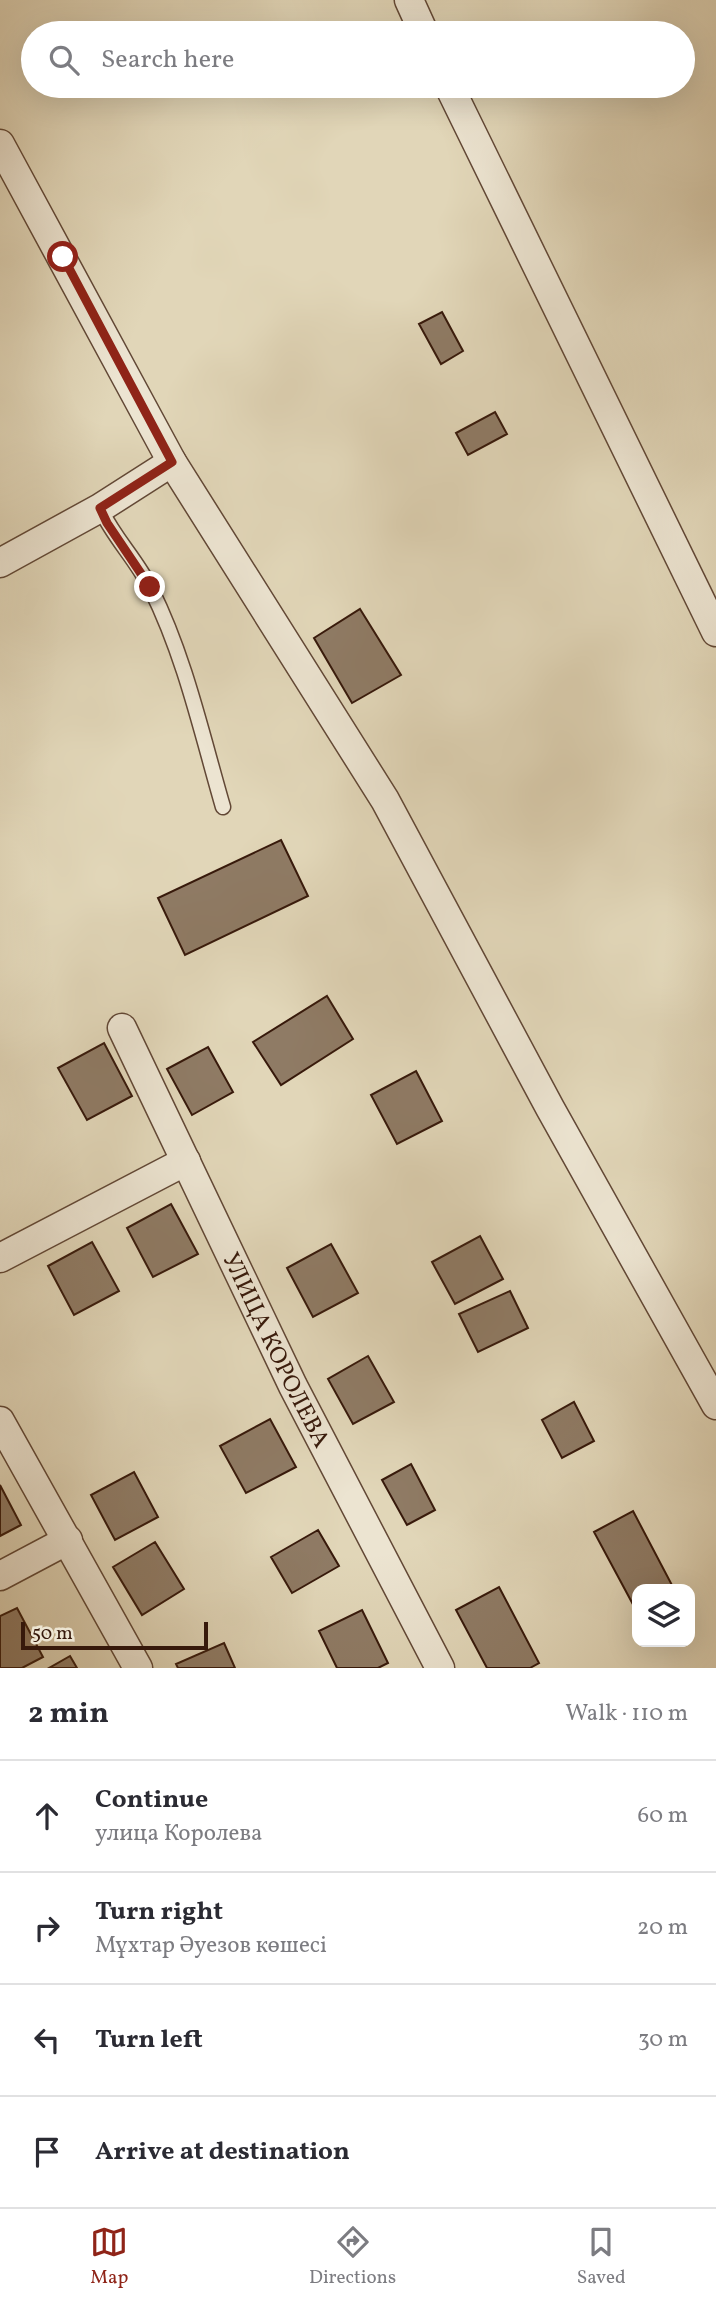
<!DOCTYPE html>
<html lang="en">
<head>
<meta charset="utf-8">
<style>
  body { margin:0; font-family:Vollkorn,serif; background:#f2f2f3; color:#2b2b33 }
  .controls { position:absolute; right:21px; bottom:21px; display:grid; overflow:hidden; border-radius:14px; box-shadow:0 7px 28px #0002 }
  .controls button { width:63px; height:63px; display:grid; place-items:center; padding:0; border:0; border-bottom:2px solid #e1e1e2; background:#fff; color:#2b2b33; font:35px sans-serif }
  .scale { position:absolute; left:21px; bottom:18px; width:187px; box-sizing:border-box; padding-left:7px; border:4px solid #37190b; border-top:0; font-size:19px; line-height:24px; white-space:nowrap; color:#37190b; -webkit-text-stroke:5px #ece4d1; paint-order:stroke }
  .stop { position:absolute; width:21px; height:21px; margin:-16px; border:5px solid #8f2418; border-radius:50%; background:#fff }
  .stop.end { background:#8f2418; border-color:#fff; box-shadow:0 2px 7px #0008 }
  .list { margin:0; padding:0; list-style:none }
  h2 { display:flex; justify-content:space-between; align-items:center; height:91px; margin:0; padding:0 28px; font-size:30px }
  h2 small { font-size:23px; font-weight:400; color:#7c7c81 }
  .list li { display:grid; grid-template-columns:46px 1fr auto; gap:21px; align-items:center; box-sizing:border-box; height:112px; padding:0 28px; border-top:2px solid #e1e1e2 }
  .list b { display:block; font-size:26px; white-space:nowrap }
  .list p { margin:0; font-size:23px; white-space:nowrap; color:#7c7c81 }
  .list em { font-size:23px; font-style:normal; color:#7c7c81 }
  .icon { flex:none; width:38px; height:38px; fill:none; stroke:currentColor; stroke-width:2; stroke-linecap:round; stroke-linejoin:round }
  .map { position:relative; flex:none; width:716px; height:1668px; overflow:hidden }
  .search { position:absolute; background:#fff; box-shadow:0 7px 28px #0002; left:21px; right:21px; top:21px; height:77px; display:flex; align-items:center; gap:18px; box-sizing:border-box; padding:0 24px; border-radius:38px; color:#7c7c81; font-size:26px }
  .sheet { height:539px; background:#fff }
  nav { display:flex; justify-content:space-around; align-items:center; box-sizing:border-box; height:98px; border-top:2px solid #e1e1e2; background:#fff; font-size:19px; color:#7c7c81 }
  nav a { display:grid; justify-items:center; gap:4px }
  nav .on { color:#8f2418 }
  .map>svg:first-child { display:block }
  .building { fill:#8f7b65; stroke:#37190b; stroke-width:2 }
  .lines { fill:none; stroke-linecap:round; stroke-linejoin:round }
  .lane-casing { stroke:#624836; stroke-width:17 }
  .street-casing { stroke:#624836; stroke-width:31 }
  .lane { stroke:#ece4d1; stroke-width:14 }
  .street { stroke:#ece4d1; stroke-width:28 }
  .route { stroke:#8f2418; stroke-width:9 }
  .labels { text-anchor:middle; stroke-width:5; stroke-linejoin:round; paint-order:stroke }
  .street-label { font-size:24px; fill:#37190b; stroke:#ece4d1 }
</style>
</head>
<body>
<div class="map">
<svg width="716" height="1668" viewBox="0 0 716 1668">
  <rect width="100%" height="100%" fill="#e1d6b8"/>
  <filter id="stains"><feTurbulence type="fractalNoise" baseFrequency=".00286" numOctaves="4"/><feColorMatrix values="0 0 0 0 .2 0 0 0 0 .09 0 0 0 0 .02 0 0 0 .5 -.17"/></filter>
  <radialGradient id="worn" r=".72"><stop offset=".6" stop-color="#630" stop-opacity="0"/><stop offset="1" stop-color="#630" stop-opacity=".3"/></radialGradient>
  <path class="building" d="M442,312L463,351L441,364L419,324Z
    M495,412L507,434L468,455L456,433Z
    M360,609L401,675L352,703L314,638Z
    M281,840L308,896L185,955L158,898Z
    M327,996L353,1039L281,1085L253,1042Z
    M104,1043L132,1096L87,1120L58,1068Z
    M208,1047L233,1092L192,1115L167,1069Z
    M416,1071L442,1121L397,1144L371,1095Z
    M171,1204L198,1254L153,1277L127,1228Z
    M480,1236L503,1279L455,1304L432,1262Z
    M92,1242L119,1291L74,1315L48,1266Z
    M331,1244L358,1293L313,1317L287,1268Z
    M510,1291L528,1328L478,1352L459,1314Z
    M368,1356L394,1402L353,1424L328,1379Z
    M574,1402L594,1441L562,1458L542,1420Z
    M270,1419L296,1467L246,1493L220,1446Z
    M411,1464L435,1510L407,1525L382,1480Z
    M134,1472L158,1517L115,1540L91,1495Z
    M0,1485L21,1525L0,1536Z
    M633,1511L674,1589H637L636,1610L594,1532Z
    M318,1530L339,1566L292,1593L271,1557Z
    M155,1542L184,1589L142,1615L113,1567Z
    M499,1587L539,1663L530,1668H487L456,1610Z
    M17,1608L43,1657L22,1668H0V1616Z
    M362,1610L388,1663L378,1668H337L319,1631Z
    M224,1643L235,1668H178L176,1664Z
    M70,1656L77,1668H49Z"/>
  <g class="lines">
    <defs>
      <path id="lane" d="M100,508C113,537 137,560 151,589C185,657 202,735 223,807"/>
      <g id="street">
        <path d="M409,0L424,33"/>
        <path d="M449,86L716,632"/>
        <path d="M0,144L172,462L385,800L550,1108L716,1405"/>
        <path d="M0,563L100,508L172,462"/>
        <path id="s1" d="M122,1028L293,1386L440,1668"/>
        <path d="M0,1258L186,1161"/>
        <path d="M0,1421L138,1668"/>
        <path d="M0,1576L68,1540"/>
      </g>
    </defs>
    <use href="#lane" class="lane-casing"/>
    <use href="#street" class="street-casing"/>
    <use href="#lane" class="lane"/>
    <use href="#street" class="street"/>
  </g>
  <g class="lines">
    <path class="route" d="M63,257L172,462L100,508L107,523L150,587"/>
  </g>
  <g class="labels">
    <g class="street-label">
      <text dy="8" stroke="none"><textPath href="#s1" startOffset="357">УЛИЦА КОРОЛЕВА</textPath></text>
    </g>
  </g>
  <rect width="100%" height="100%" filter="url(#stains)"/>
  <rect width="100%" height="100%" fill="url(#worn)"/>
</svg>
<div class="controls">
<button><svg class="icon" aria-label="layers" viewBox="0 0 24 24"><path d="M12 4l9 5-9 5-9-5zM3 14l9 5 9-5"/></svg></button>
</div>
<div class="scale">50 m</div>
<div class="stop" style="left:63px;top:257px"></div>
<div class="stop end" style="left:150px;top:587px"></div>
<div class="search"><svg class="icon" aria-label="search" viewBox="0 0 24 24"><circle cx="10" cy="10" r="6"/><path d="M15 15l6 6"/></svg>Search here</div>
</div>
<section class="sheet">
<h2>2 min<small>Walk · 110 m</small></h2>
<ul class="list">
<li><svg class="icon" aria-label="ahead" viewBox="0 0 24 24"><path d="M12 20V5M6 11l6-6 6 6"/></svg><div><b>Continue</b><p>улица Королева</p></div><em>60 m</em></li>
<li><svg class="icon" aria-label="right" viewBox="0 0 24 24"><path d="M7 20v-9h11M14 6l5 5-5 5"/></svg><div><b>Turn right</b><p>Мұхтар Әуезов көшесі</p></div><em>20 m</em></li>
<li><svg class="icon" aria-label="left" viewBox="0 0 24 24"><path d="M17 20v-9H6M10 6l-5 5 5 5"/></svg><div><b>Turn left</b></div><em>30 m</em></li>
<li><svg class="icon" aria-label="arrive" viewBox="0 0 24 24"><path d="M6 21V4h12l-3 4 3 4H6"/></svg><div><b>Arrive at destination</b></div></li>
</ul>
</section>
<nav>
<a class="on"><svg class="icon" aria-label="map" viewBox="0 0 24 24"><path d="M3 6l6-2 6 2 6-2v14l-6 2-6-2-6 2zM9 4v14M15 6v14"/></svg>Map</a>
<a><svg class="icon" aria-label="directions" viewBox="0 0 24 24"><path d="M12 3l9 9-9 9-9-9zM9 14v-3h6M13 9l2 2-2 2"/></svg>Directions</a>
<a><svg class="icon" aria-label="saved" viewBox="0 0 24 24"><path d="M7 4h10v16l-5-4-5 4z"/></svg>Saved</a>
</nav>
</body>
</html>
